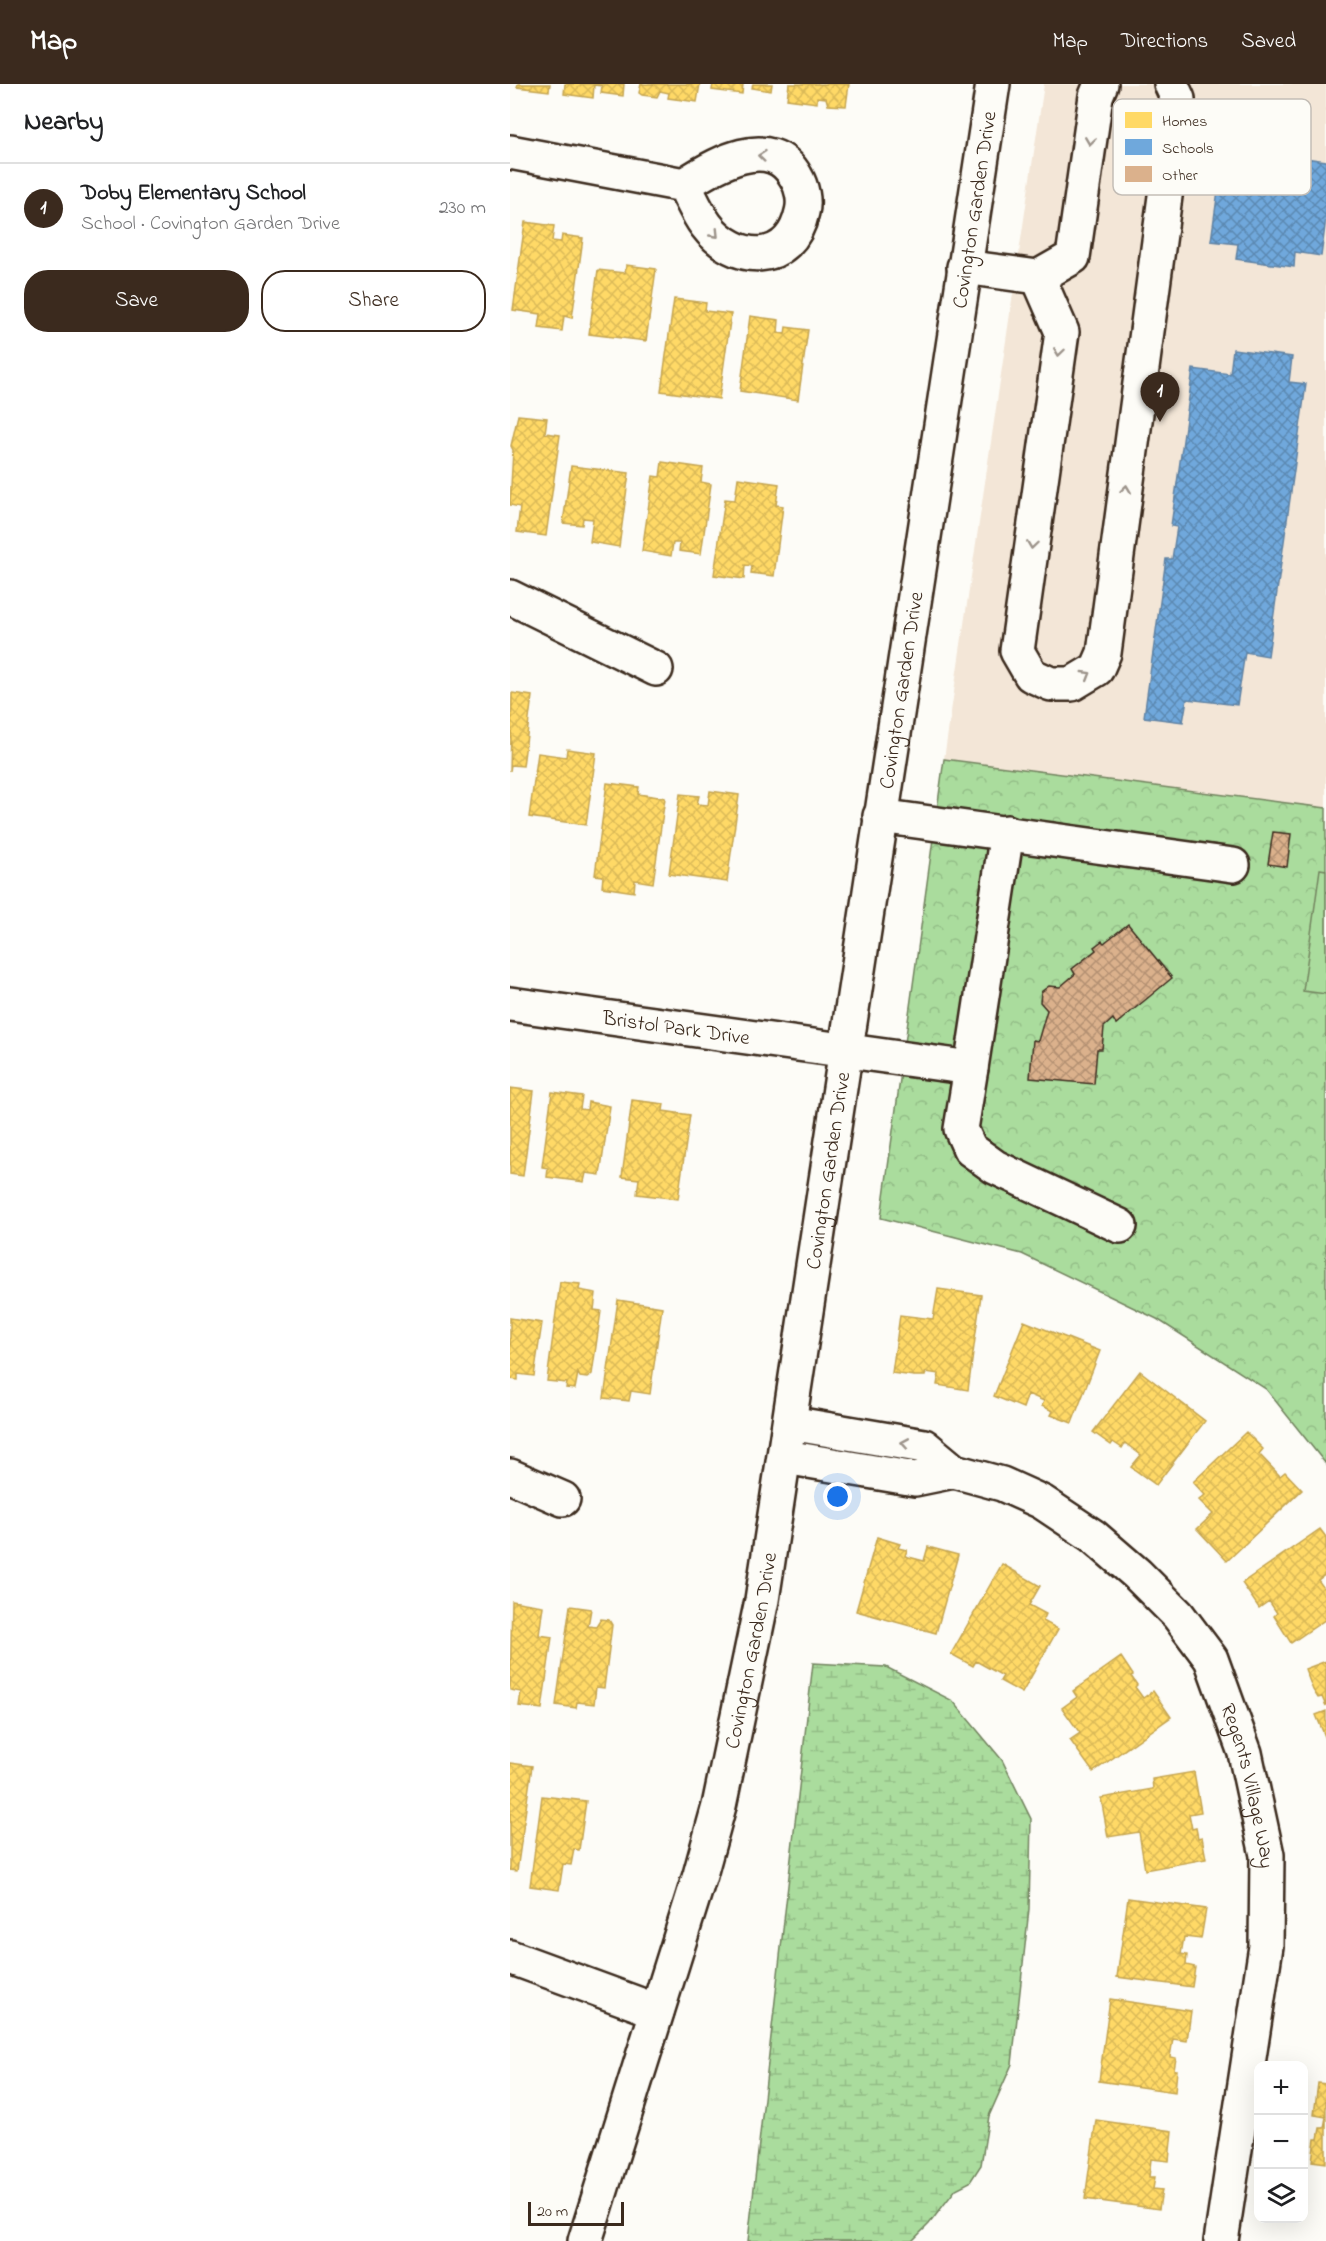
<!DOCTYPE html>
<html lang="en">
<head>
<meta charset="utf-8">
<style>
  body { margin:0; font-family:"Indie Flower",sans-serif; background:#f6f6f6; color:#202124 }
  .controls { position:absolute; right:18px; bottom:18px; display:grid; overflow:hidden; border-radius:12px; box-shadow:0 6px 24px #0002 }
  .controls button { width:54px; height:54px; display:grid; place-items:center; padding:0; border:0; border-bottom:2px solid #e0e0e0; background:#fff; color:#202124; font:30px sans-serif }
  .scale { position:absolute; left:18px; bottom:15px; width:96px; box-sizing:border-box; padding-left:6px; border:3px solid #3b2a1e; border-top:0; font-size:16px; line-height:21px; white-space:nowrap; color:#3b2a1e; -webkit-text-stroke:4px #fdfcf7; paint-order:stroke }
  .you { position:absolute; left:328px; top:1413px; width:21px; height:21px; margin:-15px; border:4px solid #fff; border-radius:50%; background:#1a73e8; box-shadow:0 0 0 9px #1a73e833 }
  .badge { display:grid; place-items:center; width:39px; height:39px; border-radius:50%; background:#3b2a1e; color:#fff; font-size:20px; font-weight:700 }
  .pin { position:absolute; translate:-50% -50px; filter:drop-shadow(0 2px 3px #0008) }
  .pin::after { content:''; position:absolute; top:32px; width:21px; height:18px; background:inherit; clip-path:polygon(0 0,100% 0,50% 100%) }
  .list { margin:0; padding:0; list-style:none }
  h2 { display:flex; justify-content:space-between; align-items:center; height:78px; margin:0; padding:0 24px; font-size:26px }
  h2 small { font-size:20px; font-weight:400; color:#757577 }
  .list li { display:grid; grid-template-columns:39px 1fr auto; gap:18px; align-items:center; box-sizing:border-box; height:90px; padding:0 24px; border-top:2px solid #e0e0e0 }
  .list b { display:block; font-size:22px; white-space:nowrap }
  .list p { margin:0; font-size:20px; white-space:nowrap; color:#757577 }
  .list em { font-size:20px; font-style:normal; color:#757577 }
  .actions { display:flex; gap:12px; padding:18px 24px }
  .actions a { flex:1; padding:14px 0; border:2px solid #3b2a1e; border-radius:24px; text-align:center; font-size:21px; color:#3b2a1e }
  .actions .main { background:#3b2a1e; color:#fff }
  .icon { flex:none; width:33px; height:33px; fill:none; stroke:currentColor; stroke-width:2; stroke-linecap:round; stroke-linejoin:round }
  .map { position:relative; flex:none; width:816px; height:2157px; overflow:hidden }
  header { display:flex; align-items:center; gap:36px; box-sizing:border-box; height:84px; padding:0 30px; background:#3b2a1e; color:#fff }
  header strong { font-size:28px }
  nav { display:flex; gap:33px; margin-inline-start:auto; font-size:21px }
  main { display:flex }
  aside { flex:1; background:#fff }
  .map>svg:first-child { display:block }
  .built { fill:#f3e6d7 }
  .wetland { fill:url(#wetland-marsh); stroke:#72835e; stroke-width:1.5 }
  .park { fill:url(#park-crowns); stroke:#72835e; stroke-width:1.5 }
  .pitch { fill:#aadc9d; stroke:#72835e; stroke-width:1.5 }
  .homes { fill:url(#homes-cross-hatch); stroke:#c4a450; stroke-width:1.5 }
  .schools { fill:url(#schools-cross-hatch); stroke:#5f82a3; stroke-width:1.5 }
  .building { fill:url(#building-cross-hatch); stroke:#3b2a1e; stroke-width:1.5 }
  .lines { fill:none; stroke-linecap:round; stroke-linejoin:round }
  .minor-casing { stroke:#3b2a1e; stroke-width:38 }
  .minor { stroke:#fdfcf7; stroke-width:33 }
  .oneway { stroke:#9c938a }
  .labels { text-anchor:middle; stroke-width:6; stroke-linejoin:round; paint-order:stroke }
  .street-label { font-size:21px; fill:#3b2a1e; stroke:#fdfcf7 }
  .key { fill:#fdfcf7; stroke:#c3bdb6; stroke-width:1.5 }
  .key-label { font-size:16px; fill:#3b2a1e }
</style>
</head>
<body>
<header>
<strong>Map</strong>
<nav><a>Map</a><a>Directions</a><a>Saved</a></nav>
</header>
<main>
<aside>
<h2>Nearby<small></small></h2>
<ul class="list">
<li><span class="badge">1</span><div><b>Doby Elementary School</b><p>School · Covington Garden Drive</p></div><em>230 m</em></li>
</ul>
<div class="actions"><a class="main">Save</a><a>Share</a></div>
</aside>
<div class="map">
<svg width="816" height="2157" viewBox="0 0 816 2157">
  <defs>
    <pattern id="wetland-marsh" width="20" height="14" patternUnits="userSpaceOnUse" patternTransform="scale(1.5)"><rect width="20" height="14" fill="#aadc9d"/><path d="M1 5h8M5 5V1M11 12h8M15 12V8" fill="none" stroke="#93bd87"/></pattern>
    <pattern id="park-crowns" width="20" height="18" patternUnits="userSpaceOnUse" patternTransform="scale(1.5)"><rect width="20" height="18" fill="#aadc9d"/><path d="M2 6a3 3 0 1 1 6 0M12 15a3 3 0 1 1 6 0" fill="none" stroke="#93bd87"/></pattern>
    <pattern id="homes-cross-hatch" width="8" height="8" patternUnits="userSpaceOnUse" patternTransform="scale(1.5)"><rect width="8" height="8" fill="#ffd966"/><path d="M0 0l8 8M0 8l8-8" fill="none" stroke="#dbba58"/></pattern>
    <pattern id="schools-cross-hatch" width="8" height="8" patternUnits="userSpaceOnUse" patternTransform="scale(1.5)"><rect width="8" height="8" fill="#6fa8dc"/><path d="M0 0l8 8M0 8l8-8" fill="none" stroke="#5c89b2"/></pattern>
    <pattern id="building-cross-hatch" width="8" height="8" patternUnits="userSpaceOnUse" patternTransform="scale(1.5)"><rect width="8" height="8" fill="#dbb18c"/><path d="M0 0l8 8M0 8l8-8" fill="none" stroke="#b39072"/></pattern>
  </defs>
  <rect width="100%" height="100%" fill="#fdfcf7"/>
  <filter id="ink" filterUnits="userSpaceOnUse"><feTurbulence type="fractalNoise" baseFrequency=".0167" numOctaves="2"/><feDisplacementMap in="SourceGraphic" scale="12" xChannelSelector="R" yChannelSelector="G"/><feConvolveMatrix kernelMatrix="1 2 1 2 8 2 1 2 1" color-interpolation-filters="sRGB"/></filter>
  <g filter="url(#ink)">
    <path class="built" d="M534,0H816V724L434,675Z"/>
    <path class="wetland" d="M303,1579L376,1583L443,1617L492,1676L521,1735L519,1825L502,1980L479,2032L471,2081L460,2098L446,2105L419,2140L402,2157H238Z"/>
    <path class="park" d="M434,675L816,724V1380L756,1305L647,1235L512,1170L371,1134Z"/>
    <path class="pitch" d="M810,785L816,786V910L793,907Z"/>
    <path class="homes" d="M8,0H40L39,7L7,3Z
      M55,0H114L113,12L91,9L92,2L84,1L83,14L54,10Z
      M131,0H190L187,18L158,14L159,9L150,7L147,13L132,11L129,9Z
      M203,0H233L232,10L202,6Z
      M243,0H262L261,7L242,4Z
      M279,0H339L336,22L318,21L316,14L307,13V19L277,15Z
      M15,138L44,142L42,157L51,158L52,151L73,154L62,234L54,232L52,247L29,244L31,230L3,226Z
      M116,181L146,185L136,257L79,250L88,186L115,189Z
      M164,215L196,219L195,227L221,230L209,315L151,307Z
      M240,232L269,236L268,249L275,250L276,243L298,246L288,316L230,307Z
      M8,331L37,334L35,349L50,351L36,452L7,448L10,423L0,421L3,366L1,362Z
      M152,378L193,384L191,398L201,400L191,470L169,467L170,459H163L161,472L132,467L143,392L150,393Z
      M61,382L119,389L109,463L80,458L83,435L73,434L72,441L53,439Z
      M228,394L269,400L266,421L273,422L264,492L241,489L242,482L235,481L234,495L204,491L215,415L225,416Z
      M2,609L22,612L13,682L1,681L0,687Z
      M57,665L86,669L76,741L19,733L28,669L56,673Z
      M97,699L129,703L128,710L155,714L143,799L125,796L124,808L92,803L93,792L85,791Z
      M200,707L229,711L217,798L159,790L170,710L189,712L187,720L198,721Z
      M0,1004L24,1007L13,1092L0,1090Z
      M42,1008L72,1012L70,1025L77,1026L78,1018L100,1022L90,1091L76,1089L74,1098L37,1093L38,1084L32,1083Z
      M122,1016L154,1020L153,1027L180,1031L168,1115L127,1110L129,1095L112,1093Z
      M50,1198L70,1200L69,1206L86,1209L84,1226L91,1227L82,1290L77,1294L70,1293L68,1289L65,1305L56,1304L57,1299L37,1297Z
      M428,1205L471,1211L458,1306L427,1301L429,1290L416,1288L415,1292H404L382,1289L390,1231L423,1235Z
      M108,1216L152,1223L140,1310L121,1307L119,1317L94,1314Z
      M0,1234L32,1239L24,1292L8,1290V1296L0,1295Z
      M514,1237L590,1267L562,1339L541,1331L543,1327L532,1322L534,1317L518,1310L513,1324L484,1312Z
      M630,1287L695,1337L646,1401L621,1383L631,1371L615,1359L612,1364L603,1358L601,1361L583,1348Z
      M736,1348L753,1365L749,1370L770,1392L775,1388L792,1406L717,1477L687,1445L703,1430L689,1416L695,1411L683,1398Z
      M810,1445L816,1453V1490L808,1496L816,1507V1535L781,1559L764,1532L767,1529L759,1517L749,1524L732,1499Z
      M367,1453L390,1460L388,1464L397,1466L395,1472L414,1477L418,1463L448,1471L426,1549L346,1527Z
      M492,1480L530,1502L519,1521L536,1530L533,1537L548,1545L512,1609L490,1597L493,1592L466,1577L463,1582L441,1570Z
      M2,1517L33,1522L29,1551L42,1553L32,1625L9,1622L11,1608L0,1606Z
      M60,1522L81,1525L78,1542L86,1543L91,1535L99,1536L102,1541L94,1604L86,1603L84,1620L67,1618L66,1624L46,1621Z
      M611,1573L623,1591L621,1592L627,1601L625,1603L633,1614L643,1607L661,1633L583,1688L560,1656L570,1649L552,1624L567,1613L563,1607Z
      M816,1577V1622L812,1613L808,1614L803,1606L795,1585Z
      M816,1627V1655L806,1631Z
      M0,1679L22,1682L7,1787L0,1786Z
      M684,1688L691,1728L679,1730L682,1745L686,1744L688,1754L692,1753L696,1775L635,1786L629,1748L598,1753L591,1714L643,1705L642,1695Z
      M32,1712L76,1717L69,1766L64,1765L61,1781L53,1780L49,1806L20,1802Z
      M618,1814L696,1825L691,1855L674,1853L671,1870L677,1871L676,1881L685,1883L682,1903L607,1893Z
      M600,1915L681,1927L677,1957L663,1955L660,1973L666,1974L664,1986H667L665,2008L589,1997Z
      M808,1999L816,2000V2079L802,2077L805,2055H808L810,2044H814L816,2033L804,2031Z
      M586,2036L662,2047L659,2077L641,2075L639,2093H645L643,2105L652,2106L649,2125L575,2115Z"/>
    <path class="schools" d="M714,63L816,77V135L811,172L785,168L784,183L726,175L728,160L701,157Z
      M723,265L782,273L779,298L796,300L758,572L735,568L727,621L677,615L673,638L634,633L656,475H662L667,443L661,442L683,285L720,290Z"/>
    <path class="building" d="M763,748L781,750L777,783L758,780Z
      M618,840L662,894L606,940L603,935L594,943L592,965H587L584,1000L520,994L523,956L528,957L537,926L530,918L531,908L539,902L550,903L565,890L562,885L586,866L584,863L592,857L594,859Z"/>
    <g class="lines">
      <defs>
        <g id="minor">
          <path d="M0,68L174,101C204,81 261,47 286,93C292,103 295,117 292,128C280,183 225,180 196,141C187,129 181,114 174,101"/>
          <path d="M454,183L528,193L563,173L586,12L591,0"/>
          <path d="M528,193L552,248L507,567L521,591L541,600H562L587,585L594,569L668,15L661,0"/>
          <path d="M0,513L146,585"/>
          <path d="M370,732L723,781"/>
          <path id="s1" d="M0,920L461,984L497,748"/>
          <path d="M461,984L451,1045L460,1065L485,1083L610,1142"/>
          <path id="s2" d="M280,1339L414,1362L444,1387L492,1400L532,1418L583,1452L627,1490L668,1531L701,1575L735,1669L757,1771L756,1862L711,2157"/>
          <path d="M275,1373L405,1395L444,1387"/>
          <path d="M0,1392L53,1415"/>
          <path d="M0,1873L147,1927"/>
          <path id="s3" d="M75,2157L190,1791L209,1722L252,1516L483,0"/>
        </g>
      </defs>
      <use href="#minor" class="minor-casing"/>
      <use href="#minor" class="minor"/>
    </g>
    <defs><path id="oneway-chevron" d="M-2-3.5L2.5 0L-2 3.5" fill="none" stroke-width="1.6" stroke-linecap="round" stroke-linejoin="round" transform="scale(1.5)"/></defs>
    <g class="oneway">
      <use href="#oneway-chevron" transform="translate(580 57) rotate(98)"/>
      <use href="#oneway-chevron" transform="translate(252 72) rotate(-174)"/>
      <use href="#oneway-chevron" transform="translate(205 150) rotate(46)"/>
      <use href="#oneway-chevron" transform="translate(549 268) rotate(98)"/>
      <use href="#oneway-chevron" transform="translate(616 405) rotate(-82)"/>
      <use href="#oneway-chevron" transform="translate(522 461) rotate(98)"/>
      <use href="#oneway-chevron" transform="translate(577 591) rotate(-31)"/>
      <use href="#oneway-chevron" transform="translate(395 1359) rotate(-170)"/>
    </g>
  </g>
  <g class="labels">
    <g class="street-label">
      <text dy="7" stroke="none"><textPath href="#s3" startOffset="2072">Covington Garden Drive</textPath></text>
      <text dy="7" stroke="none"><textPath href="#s3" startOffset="1586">Covington Garden Drive</textPath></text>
      <text dy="7" stroke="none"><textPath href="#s1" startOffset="168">Bristol Park Drive</textPath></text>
      <text dy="7" stroke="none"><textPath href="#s3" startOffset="1100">Covington Garden Drive</textPath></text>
      <text dy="7" stroke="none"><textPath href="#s3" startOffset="614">Covington Garden Drive</textPath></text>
      <text dy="7" stroke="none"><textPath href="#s2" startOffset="634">Regents Village Way</textPath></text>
    </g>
  </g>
  <rect x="603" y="15" width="198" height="96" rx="9" class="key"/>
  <rect x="615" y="28" width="27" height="16" fill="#ffd966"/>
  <rect x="615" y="55" width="27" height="16" fill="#6fa8dc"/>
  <rect x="615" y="82" width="27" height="16" fill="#dbb18c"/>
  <g class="key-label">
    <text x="652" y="42">Homes</text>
    <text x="652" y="69">Schools</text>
    <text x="652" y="96">Other</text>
  </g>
</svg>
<div class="controls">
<button>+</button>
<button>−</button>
<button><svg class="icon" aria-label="layers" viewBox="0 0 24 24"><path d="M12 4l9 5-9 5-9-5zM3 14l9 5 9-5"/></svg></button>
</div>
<div class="scale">20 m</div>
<div class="you"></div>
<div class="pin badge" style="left:650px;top:338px">1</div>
</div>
</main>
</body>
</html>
